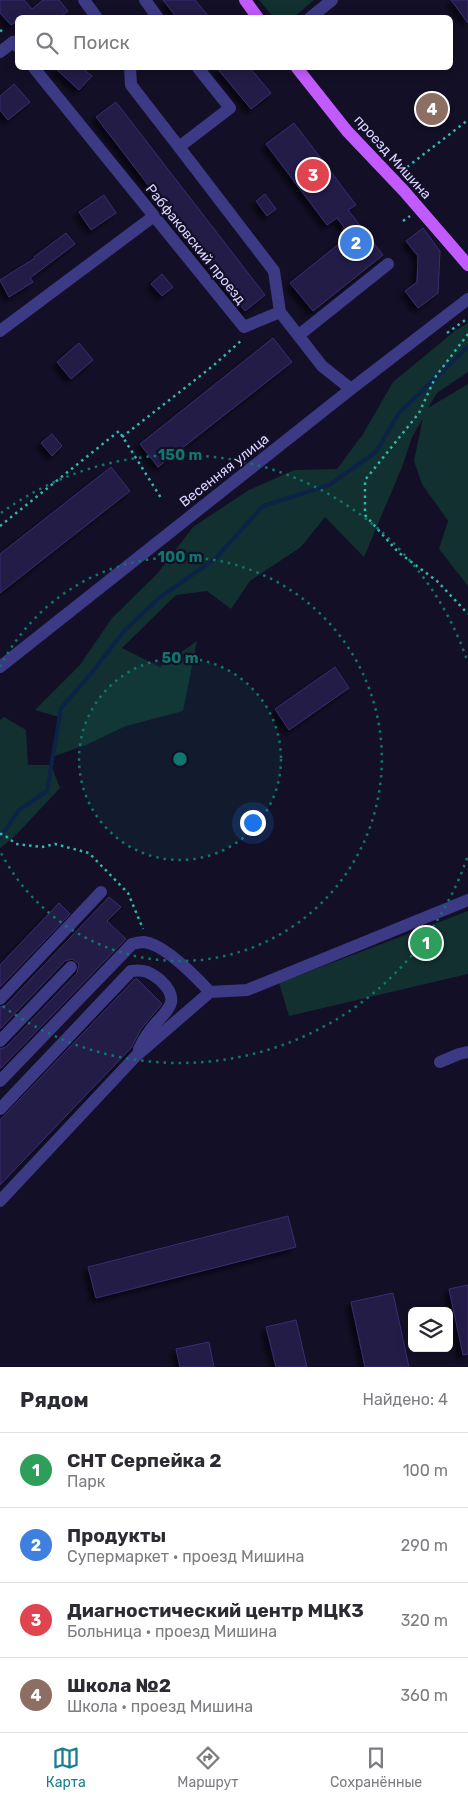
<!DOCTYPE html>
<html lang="ru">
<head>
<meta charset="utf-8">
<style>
  body { margin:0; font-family:Rubik,sans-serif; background:#f2f2f3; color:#2b2b33 }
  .controls { position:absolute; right:15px; bottom:15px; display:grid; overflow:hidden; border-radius:8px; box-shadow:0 2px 12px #0003 }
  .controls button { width:45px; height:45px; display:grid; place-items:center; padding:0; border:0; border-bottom:1px solid #e1e1e2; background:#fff; color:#2b2b33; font:25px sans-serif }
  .you { position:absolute; left:252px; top:822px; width:18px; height:18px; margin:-12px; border:4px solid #fff; border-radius:50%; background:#1a73e8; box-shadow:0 0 0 8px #1a73e833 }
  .badge { display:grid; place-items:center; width:32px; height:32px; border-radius:50%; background:#187f8f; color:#fff; font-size:16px; font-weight:700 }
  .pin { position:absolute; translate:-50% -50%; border:2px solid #fff; box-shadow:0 1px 5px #0006 }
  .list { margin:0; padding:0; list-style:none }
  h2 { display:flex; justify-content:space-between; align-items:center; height:65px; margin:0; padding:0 20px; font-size:21px }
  h2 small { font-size:16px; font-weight:400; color:#7c7c81 }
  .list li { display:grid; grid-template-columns:32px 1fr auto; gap:15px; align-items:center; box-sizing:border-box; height:75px; padding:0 20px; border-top:1px solid #e1e1e2 }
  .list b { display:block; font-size:19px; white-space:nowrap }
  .list p { margin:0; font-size:16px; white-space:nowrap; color:#7c7c81 }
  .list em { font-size:16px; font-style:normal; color:#7c7c81 }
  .icon { flex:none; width:28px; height:28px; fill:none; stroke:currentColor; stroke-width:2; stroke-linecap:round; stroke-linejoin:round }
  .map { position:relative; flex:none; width:468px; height:1367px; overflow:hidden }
  .search { position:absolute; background:#fff; box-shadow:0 2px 12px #0003; left:15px; right:15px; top:15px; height:55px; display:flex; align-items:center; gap:12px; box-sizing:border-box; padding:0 18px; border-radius:8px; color:#7c7c81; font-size:19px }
  .sheet { height:365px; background:#fff }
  nav { display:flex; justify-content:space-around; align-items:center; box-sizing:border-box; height:70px; border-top:1px solid #e1e1e2; background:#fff; font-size:14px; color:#7c7c81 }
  nav a { display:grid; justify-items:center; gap:2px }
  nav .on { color:#187f8f }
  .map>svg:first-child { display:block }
  .green { fill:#12302f }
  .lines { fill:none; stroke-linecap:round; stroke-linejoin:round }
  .stream { stroke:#0c2248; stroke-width:4 }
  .building { fill:#241b47; stroke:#3b2d73; filter:url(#shadow) }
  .path { stroke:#2fb8b0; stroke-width:2.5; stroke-dasharray:2.5 4; stroke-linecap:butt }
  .minor { stroke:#3d3a85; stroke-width:12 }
  .major { stroke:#c25bff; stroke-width:12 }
  .ring { fill:none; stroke:#0f766e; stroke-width:2.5; stroke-dasharray:2.5 5 }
  .labels { text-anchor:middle; stroke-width:4.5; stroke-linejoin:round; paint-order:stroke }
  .street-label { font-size:14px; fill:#d9d4ff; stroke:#130f26 }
  .centre { fill:#0f766e; stroke:#130f26; stroke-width:2.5 }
  .ring-label { font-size:15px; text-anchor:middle; font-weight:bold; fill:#0f766e; stroke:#130f26; stroke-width:4.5; stroke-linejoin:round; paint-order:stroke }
</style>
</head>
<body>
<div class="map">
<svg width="468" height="1367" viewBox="0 0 468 1367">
  <defs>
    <filter id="shadow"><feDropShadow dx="-4.5" dy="4.5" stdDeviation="2.5" flood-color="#0009"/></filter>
  </defs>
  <rect width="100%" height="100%" fill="#130f26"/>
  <path class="green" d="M259,0H314L294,17L274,18Z
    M468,323V372L437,393L428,408L468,384V586L439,549L448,521L422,484L414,461L423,418L412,437L402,467L364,557L325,517L301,547L250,581L231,609L207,591L176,595L122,648L160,667L197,641L183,711L126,726L86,745L52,757L59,717L35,710L80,665L112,618L157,574L193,527L249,490L294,470L337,469L363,434L393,382L456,330Z
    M4,717L26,730L28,765H51L60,788L15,836L0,848V720Z
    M468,911V974L289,1016L279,983Z"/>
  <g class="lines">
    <path class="stream" d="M0,838L19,810L47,791L61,708L90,675L124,631L159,598L215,559L263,506L329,485L376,452L399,413L468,347"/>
  </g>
  <path class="building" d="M0,0H24L32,9L43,0H59L68,11L59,18H18V20L11,25L0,13Z
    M163,0H195L210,18H177Z
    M451,0H468V23Z
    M55,68H82L92,76L79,90Z
    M217,68H250L271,93L251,109Z
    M14,84L30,102L8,120L0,110V96Z
    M116,102L265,295L245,311L96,117Z
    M294,123L356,205L348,210L383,255L313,311L290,283L350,235L337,218L327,225L266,144Z
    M265,194L276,209L267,216L256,201Z
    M104,195L116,213L91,230L79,212Z
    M423,228L440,251L438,293L418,308L405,291L417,282L418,256L406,241Z
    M66,233L75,244L30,278L33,282L9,297L0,280L35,258L34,257Z
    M162,274L173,287L162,296L151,284Z
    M273,338L292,362L158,467L140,444Z
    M79,343L93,360L71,379L57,362Z
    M52,434L62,446L52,456L41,443Z
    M111,467L130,491L0,593V554Z
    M335,667L349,688L289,730L275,709Z
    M109,897L121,907L107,921L126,939L0,1069V1049L6,1047L77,973L79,964L72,959L65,961L0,1029V1007L6,1005Z
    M59,903L70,914L0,987V965Z
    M135,979H137L162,1004L141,1029L131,1048L0,1185V1120Z
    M288,1216L296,1247L96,1298L88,1267Z
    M468,1285V1354L463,1355L449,1289Z
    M393,1293L409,1367H365L351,1302Z
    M296,1320L307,1367H276L266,1327Z
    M209,1342L214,1367H180L176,1349Z"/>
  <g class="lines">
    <path class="path" d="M0,30L5,34
      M402,171L468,120
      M403,221L410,216
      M447,333L468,318
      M468,334L436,376L419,413L365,480V515L398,552L437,581L468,614
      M122,437L214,365L243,339
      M0,526L119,431L161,498
      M0,834H3L16,844L42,847L55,844L89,853L128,893L143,929"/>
    <path class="minor" d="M84,0L97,18
      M145,0L158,18
      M310,18L332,0
      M0,52L13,42L18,47
      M34,68L244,327L280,312L322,366L351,389
      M130,68L131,85L179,147
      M198,68L230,108L179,147L274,271L280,312
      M0,331L154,216
      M299,335L388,264
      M0,667L351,389L468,299
      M0,999L101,892
      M0,1041L71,967
      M440,1062L459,1054L468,1052
      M0,1081L132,944C136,943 141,942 144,942C164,944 196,977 210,992
      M0,1109L131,971C144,969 150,972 160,980C186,1004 161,1013 149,1032C145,1037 142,1043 139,1049
      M0,1201L136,1056L210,992L247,990L468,900"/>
    <path class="major" d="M245,0L258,18
      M297,68L347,131L404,191L468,265"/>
  </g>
  <circle cx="180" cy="759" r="101" fill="#0f766e" fill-opacity=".12"/>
  <g class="ring">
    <circle cx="180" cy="759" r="101"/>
    <path d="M0 667A202 202 0 1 1 0 851"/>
    <path d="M467 858A304 304 0 0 1 1 1005M1 513A304 304 0 0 1 467 660"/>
  </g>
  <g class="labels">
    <g class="street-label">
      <text transform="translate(393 157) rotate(48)" y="5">проезд Мишина</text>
      <text transform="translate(196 244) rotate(51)" y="5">Рабфаковский проезд</text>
      <text transform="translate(224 470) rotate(-38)" y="5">Весенняя улица</text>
    </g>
  </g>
  <circle cx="180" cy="759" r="8" class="centre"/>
  <g class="ring-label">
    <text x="180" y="460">150 m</text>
    <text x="180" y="562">100 m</text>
    <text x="180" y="663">50 m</text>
  </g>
</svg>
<div class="controls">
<button><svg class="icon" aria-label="layers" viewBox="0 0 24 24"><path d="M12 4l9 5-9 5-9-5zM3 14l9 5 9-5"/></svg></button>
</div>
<div class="you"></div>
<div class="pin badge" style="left:426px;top:943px;background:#2e9e5b">1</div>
<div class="pin badge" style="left:356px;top:243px;background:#3f7fe0">2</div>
<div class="pin badge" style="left:313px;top:175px;background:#e0444e">3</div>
<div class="pin badge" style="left:432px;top:109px;background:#8d6e63">4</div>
<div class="search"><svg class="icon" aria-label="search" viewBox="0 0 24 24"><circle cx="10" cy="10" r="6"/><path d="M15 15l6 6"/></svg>Поиск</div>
</div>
<section class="sheet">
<h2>Рядом<small>Найдено: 4</small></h2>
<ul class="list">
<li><span class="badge" style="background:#2e9e5b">1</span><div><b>СНТ Серпейка 2</b><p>Парк</p></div><em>100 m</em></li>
<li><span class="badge" style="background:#3f7fe0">2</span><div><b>Продукты</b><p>Супермаркет · проезд Мишина</p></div><em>290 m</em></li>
<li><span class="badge" style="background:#e0444e">3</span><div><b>Диагностический центр МЦК3</b><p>Больница · проезд Мишина</p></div><em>320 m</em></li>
<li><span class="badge" style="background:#8d6e63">4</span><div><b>Школа №2</b><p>Школа · проезд Мишина</p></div><em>360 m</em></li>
</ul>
</section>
<nav>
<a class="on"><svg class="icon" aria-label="map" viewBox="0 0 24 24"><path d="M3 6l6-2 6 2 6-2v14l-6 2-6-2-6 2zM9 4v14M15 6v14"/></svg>Карта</a>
<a><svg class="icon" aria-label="directions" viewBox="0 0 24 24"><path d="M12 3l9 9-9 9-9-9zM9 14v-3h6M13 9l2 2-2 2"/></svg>Маршрут</a>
<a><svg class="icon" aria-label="saved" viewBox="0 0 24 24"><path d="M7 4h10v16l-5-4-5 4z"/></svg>Сохранённые</a>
</nav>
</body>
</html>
